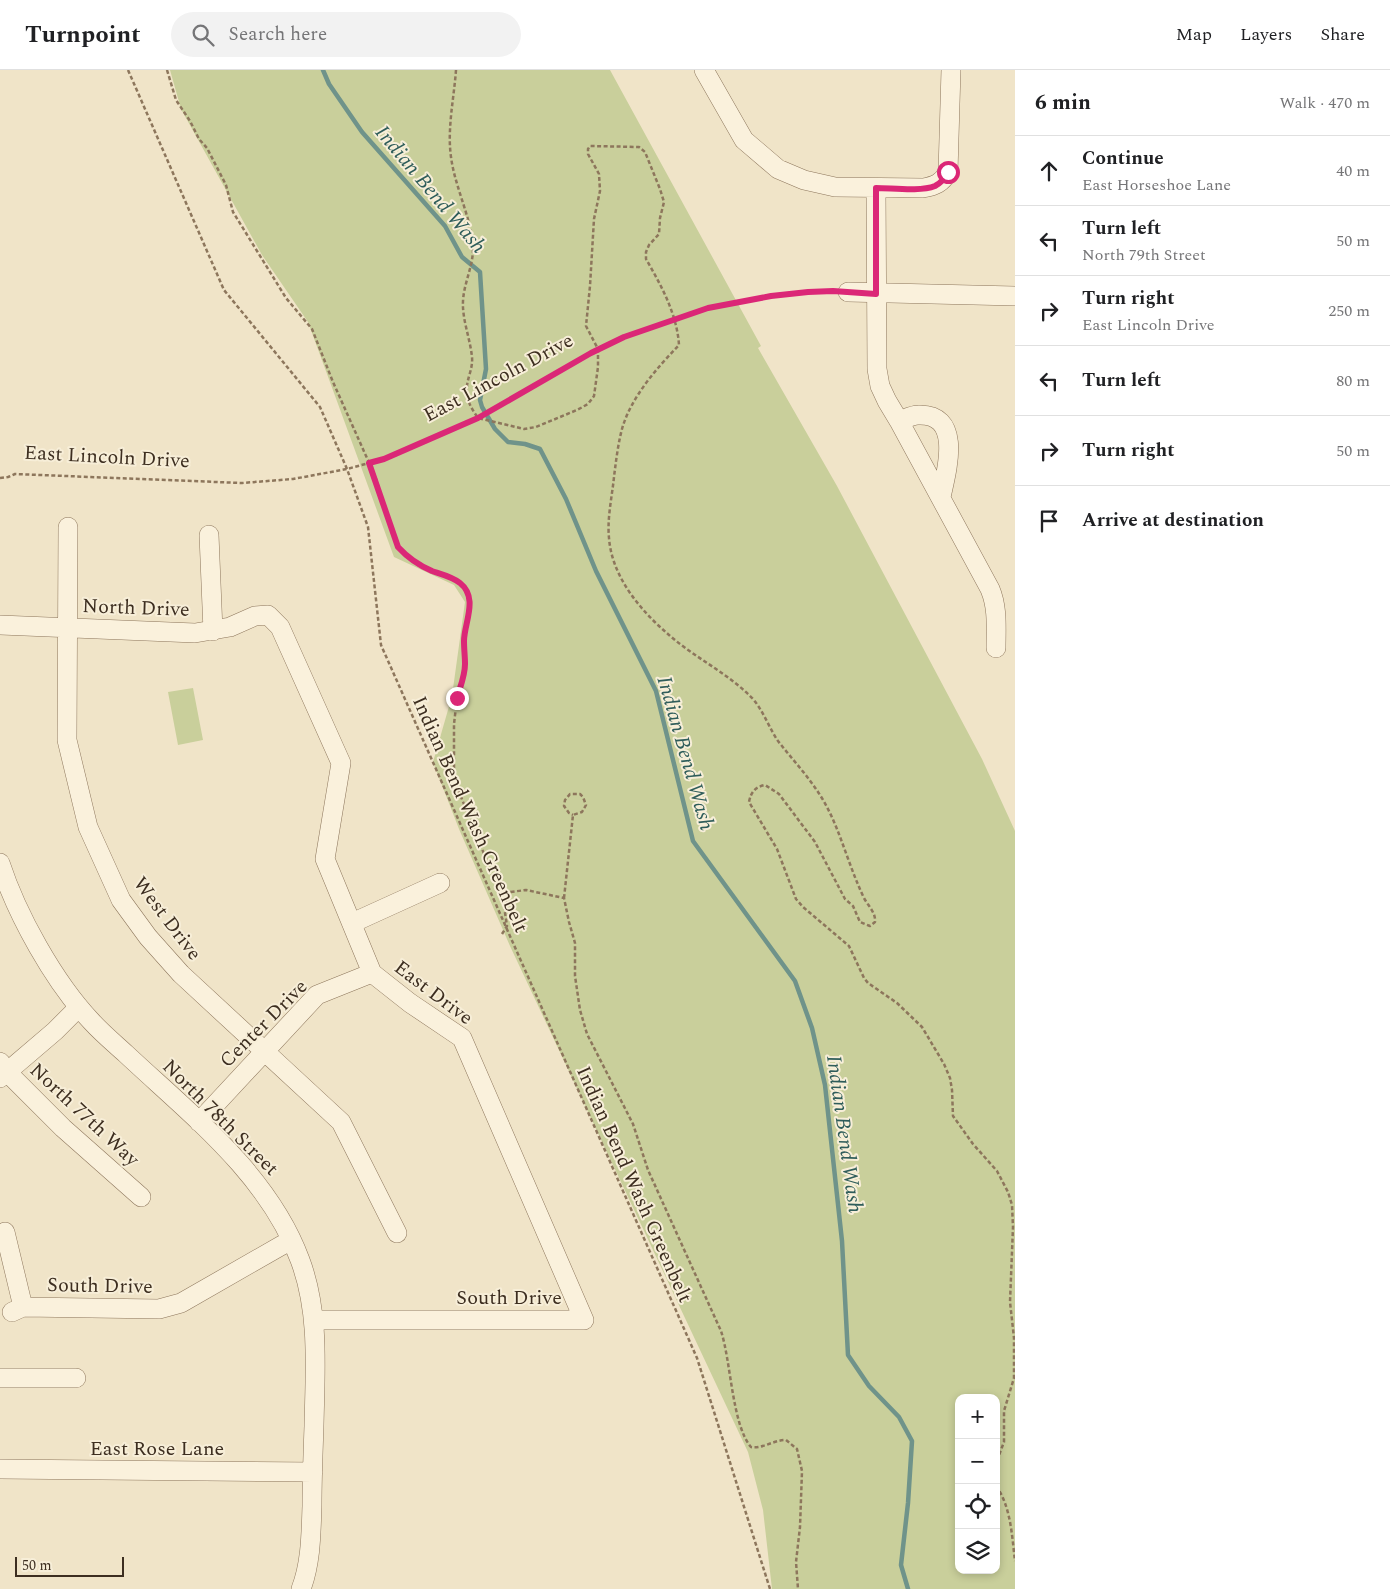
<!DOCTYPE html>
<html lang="en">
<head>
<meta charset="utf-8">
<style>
  body { margin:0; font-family:Spectral,serif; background:#f2f2f2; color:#202124 }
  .controls { position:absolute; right:15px; bottom:15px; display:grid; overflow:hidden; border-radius:10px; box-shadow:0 2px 8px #0003 }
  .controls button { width:45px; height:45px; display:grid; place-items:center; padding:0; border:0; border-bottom:1px solid #e0e0e0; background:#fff; color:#202124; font:25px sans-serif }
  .scale { position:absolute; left:15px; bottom:12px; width:109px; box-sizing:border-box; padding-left:5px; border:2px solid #3d2e20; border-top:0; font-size:14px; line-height:18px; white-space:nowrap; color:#3d2e20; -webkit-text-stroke:4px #f7eed8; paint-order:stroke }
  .stop { position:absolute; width:15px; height:15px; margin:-11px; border:4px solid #db2777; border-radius:50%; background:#fff }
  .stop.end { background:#db2777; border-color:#fff; box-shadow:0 1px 5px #0008 }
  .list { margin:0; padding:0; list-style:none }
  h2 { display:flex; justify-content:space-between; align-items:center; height:65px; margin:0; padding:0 20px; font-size:21px }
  h2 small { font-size:16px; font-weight:400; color:#757577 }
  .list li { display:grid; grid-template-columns:32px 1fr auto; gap:15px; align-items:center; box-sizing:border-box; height:70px; padding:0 20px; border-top:1px solid #e0e0e0 }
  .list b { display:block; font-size:19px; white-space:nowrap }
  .list p { margin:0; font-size:16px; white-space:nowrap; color:#757577 }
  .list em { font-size:16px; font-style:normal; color:#757577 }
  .icon { flex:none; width:28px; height:28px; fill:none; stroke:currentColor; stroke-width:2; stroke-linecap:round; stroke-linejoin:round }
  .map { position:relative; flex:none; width:1015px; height:1519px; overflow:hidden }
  header { display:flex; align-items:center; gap:30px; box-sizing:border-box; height:70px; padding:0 25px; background:#fff; border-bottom:1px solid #e0e0e0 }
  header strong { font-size:24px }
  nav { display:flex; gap:28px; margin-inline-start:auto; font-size:18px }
  .search { width:350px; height:45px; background:#f2f2f2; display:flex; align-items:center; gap:12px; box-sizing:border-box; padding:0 18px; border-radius:28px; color:#757577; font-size:19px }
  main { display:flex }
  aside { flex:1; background:#fff }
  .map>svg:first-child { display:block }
  .green { fill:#c9cf9b; fill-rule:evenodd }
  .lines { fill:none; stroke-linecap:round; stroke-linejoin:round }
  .stream { stroke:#6f938a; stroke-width:4.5 }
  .minor-casing { stroke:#8d765c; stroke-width:20 }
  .path { stroke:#8d765c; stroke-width:2.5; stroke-dasharray:4 2.5; stroke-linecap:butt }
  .minor { stroke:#faf1dc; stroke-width:19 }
  .route { stroke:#db2777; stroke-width:6 }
  .labels { text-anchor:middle; stroke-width:4; stroke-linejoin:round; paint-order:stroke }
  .street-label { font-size:20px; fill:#3d2e20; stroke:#f7eed8 }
  .water-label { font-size:21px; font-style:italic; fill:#2f5d5a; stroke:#f7eed8 }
</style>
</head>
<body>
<header>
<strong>Turnpoint</strong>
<div class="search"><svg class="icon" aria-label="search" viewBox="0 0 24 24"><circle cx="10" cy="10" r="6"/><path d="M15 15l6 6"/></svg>Search here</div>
<nav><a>Map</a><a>Layers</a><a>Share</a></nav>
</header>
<main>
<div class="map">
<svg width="1015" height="1519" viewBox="0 0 1015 1519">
  <rect width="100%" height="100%" fill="#f0e4c8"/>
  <path class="green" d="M170,0H610L761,276L758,278L837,416L982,689L1015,761V1519H772L763,1440L748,1382L510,876L459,759L433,692L452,626L465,532L454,515L394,487L308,252L262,185L181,39ZM959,1328H996V1500H959Z
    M193,618L203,670L178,675L168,622Z"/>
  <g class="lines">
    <path class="stream" d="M323,0L329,14L362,62L445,156L462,187L480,202L486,299L480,330L482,337L495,359L508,372L525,374L540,379L566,429L596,501L656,621L693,771L795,911L812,958L825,1015L842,1171L848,1285L869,1316L899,1347L912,1371L908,1433L901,1495L908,1519"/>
    <defs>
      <path id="minor" d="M704,0L744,70L778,99L804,110L835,117L923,118C935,116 942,113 948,102L951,0
        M876,118L877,299L880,316L887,331L899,351L990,519C998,538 996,558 996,578
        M848,222L1015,226
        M899,351C905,349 912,345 918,345C963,343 947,400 941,427
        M68,457L67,670L88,757L121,830L148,867L181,904L341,1052L397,1163
        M209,465L213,561
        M0,555L195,563L230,557L255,546L268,545L280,557L341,693L325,789L372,903L410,933L462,968L584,1250H314
        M0,793C17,845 54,912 92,952C102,963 114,973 126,984C190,1044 269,1105 300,1190C320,1243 315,1301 314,1356C313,1383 312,1410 312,1436C311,1464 311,1493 301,1519
        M352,853L440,813
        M0,992L7,1002L63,1058L141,1127
        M0,1008L55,961L79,937
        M199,1052L317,925L372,903
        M5,1162L23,1237
        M12,1242L23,1237L159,1239L181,1233L291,1170
        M0,1308H76
        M0,1399L313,1402"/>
    </defs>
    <use href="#minor" class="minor-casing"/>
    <path class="path" d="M128,0L224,220L320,337L347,399L368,457L381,575L697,1288L770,1519
      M167,0L176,30L190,51L199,69L207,78L226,115L233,142L286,228L312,259L333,312L375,406L398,477L407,487L418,495L453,509L461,514L466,521L470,531L469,547L464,571L465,596L464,606L457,628L454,654V701L455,712L495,811L501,818L510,822
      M456,0C454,28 447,59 451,87C455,117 470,145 473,175C474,195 464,212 463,231C462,249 470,268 472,287C473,298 468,306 467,316C465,328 471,338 478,348L524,359L536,357L577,340L588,334L594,326L598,297V279L586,256L590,216L594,149L600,121L599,104L588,84V79L590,76L639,77L645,82L660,119L664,132L660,148L659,164L649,175L646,182V189C661,215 677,244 679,275C657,298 631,327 622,359C618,374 616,391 614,407C612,427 607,448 609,468C612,507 640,540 669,565C695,588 728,603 753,629C764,642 769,658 778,671C792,689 808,706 820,725C834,747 841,770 850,794C854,805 858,815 863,826C867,835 876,842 875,852L870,856L860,852L853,836L845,829L815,772L779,724L765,715C755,717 751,722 749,732L777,779L796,829L803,837L849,876L864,908L868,913L897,933L922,957L944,994L950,1008L952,1020L953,1046L973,1074L997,1101L1008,1122L1012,1135L1013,1157L1010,1232L1014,1268V1308L1004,1341V1372L996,1393
      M0,408L8,407L15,404L242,413L293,409L347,399L384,389L478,348L591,283L624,267L708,238L771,226L832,221
      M564,828L573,745L582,742L586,735L583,727L580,724H570L565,730L564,736L569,743L573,745
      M502,864L507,856L504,836L510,822L526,820L564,828L569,852L575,873V906L580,940L587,964L633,1054L648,1100L721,1261C731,1291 732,1355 751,1377C763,1379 773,1370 786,1370L797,1379L802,1401L800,1457L796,1492L798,1519
      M996,1416C1011,1436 1012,1467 1015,1491"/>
    <use href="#minor" class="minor"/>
  </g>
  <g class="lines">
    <path class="route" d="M457,628C460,617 465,606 465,594C465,587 464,579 464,571C464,553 479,528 460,513C453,507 441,504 432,501C418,495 408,488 398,477L369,393L384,389L478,348L591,283L624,267L708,238L771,226L808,222L833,221L876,224V118C892,118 920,122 935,116C941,113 945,108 948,102"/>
  </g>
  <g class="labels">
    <g class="street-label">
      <text transform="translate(498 307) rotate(-28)" y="7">East Lincoln Drive</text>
      <text transform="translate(107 386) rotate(3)" y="7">East Lincoln Drive</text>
      <text transform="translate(136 537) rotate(2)" y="7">North Drive</text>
      <text transform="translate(471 744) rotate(66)" y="7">Indian Bend Wash Greenbelt</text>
      <text transform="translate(168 848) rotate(53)" y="7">West Drive</text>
      <text transform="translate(434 922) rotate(37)" y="7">East Drive</text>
      <text transform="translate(263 953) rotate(-45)" y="7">Center Drive</text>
      <text transform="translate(85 1044) rotate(43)" y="7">North 77th Way</text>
      <text transform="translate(221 1047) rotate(45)" y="7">North 78th Street</text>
      <text transform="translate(635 1114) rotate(66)" y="7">Indian Bend Wash Greenbelt</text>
      <text transform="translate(100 1215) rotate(1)" y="7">South Drive</text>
      <text x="509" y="1234">South Drive</text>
      <text x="157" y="1385">East Rose Lane</text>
    </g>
    <g class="water-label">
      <text transform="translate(431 119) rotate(50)" y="7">Indian Bend Wash</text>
      <text transform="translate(686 683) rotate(74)" y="7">Indian Bend Wash</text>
      <text transform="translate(845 1064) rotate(82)" y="7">Indian Bend Wash</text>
    </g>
  </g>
</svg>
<div class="controls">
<button>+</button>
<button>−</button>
<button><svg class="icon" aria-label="locate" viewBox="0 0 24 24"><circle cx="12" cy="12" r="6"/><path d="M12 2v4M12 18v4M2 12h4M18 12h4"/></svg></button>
<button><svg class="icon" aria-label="layers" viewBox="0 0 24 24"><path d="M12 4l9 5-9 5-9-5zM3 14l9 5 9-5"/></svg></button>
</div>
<div class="scale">50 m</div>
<div class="stop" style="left:948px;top:102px"></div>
<div class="stop end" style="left:457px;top:628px"></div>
</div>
<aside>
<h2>6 min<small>Walk · 470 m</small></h2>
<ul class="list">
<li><svg class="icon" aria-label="ahead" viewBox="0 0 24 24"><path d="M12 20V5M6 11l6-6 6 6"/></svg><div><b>Continue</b><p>East Horseshoe Lane</p></div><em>40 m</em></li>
<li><svg class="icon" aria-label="left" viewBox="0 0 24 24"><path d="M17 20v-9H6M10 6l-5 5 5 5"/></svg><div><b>Turn left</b><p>North 79th Street</p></div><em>50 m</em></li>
<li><svg class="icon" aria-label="right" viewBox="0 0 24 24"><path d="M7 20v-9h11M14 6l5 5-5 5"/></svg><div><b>Turn right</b><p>East Lincoln Drive</p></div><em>250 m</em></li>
<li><svg class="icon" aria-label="left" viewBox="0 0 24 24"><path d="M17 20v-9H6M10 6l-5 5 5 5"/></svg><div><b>Turn left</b></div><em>80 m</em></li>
<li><svg class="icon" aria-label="right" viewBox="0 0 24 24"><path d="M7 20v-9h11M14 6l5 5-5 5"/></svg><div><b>Turn right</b></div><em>50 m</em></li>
<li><svg class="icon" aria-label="arrive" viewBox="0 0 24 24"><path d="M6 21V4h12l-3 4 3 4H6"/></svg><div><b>Arrive at destination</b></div></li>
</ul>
</aside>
</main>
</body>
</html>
